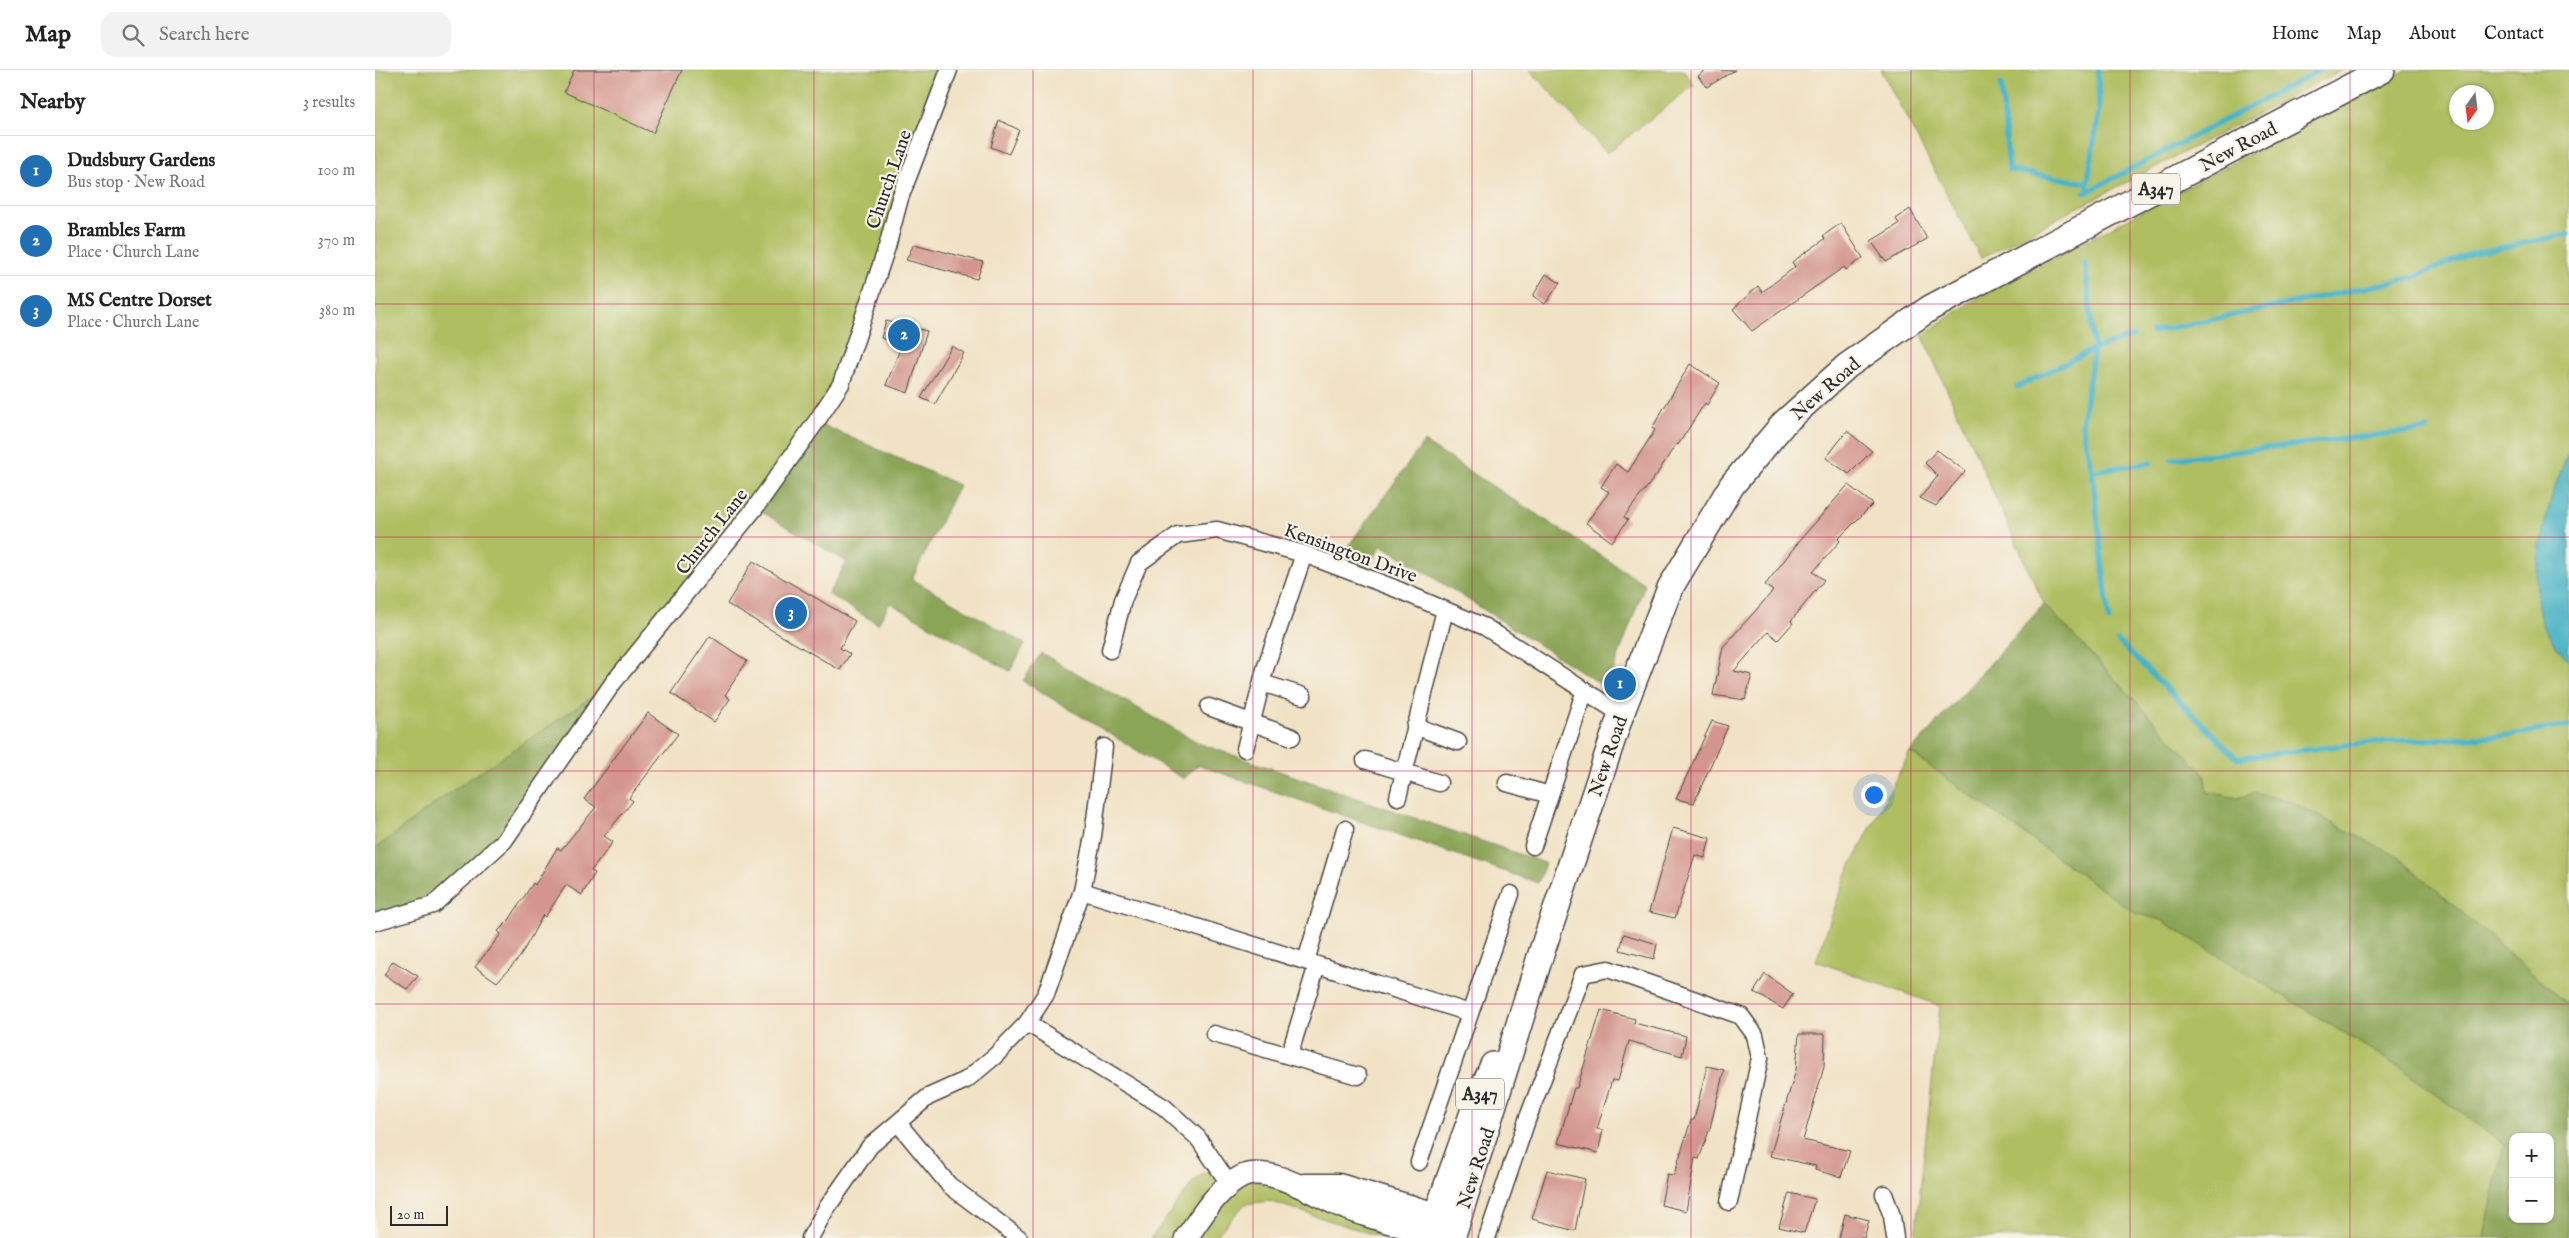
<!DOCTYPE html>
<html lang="en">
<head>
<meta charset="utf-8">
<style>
  body { margin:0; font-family:"IM FELL English",serif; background:#f2f2f2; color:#222 }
  .controls { position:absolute; right:15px; bottom:15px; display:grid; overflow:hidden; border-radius:10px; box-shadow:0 1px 4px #0004 }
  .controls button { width:45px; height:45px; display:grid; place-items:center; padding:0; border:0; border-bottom:1px solid #e0e0e0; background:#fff; color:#222; font:25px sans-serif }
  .compass { position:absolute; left:2074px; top:15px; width:45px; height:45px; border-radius:50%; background:#fff; box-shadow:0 1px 4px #0004; rotate:194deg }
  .scale { position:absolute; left:15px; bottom:12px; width:58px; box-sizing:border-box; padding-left:5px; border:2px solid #2b2b2b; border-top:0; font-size:14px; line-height:18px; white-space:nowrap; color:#2b2b2b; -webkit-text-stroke:4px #f7f3e8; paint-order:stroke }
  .you { position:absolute; left:1498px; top:724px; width:18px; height:18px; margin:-12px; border:4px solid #fff; border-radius:50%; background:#1a73e8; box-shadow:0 0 0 8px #1a73e833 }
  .badge { display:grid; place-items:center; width:32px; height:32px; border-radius:50%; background:#1f6fb2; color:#fff; font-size:16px; font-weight:700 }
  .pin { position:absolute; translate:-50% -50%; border:2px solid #fff; box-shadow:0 1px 5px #0006 }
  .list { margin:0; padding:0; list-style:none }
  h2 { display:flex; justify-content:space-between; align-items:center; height:65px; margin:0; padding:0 20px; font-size:21px }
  h2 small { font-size:16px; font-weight:400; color:#767676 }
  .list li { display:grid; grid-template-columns:32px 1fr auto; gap:15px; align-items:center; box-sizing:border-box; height:70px; padding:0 20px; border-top:1px solid #e0e0e0 }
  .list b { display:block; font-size:19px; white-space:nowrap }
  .list p { margin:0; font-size:16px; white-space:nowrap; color:#767676 }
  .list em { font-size:16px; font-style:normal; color:#767676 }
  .icon { flex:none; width:28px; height:28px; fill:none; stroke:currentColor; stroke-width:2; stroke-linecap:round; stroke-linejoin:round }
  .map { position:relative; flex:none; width:2194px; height:1168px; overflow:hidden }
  header { display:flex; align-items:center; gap:30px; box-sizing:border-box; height:70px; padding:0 25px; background:#fff; border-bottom:1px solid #e0e0e0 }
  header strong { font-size:24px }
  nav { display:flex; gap:28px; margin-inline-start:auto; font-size:18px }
  .search { width:350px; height:45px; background:#f2f2f2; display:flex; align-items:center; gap:12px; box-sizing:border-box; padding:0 18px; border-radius:15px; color:#767676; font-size:19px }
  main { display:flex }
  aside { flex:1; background:#fff }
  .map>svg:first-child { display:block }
  .green { fill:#afbe61; stroke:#6d7446; fill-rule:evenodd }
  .forest { fill:#8ba557; stroke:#5b6841; fill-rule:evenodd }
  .water { fill:#47b2c5; stroke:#396e78 }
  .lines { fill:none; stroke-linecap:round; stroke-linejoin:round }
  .stream { stroke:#47b2c5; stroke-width:5.5 }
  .building { fill:#d3958d }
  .street-casing { stroke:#494642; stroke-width:19 }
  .secondary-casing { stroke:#494642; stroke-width:25 }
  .primary-casing { stroke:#494642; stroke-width:28 }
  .street { stroke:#fff; stroke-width:16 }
  .secondary { stroke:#fff; stroke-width:22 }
  .primary { stroke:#fff; stroke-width:25 }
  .grid { fill:none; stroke:#c2185b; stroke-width:1; stroke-opacity:0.55 }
  .labels { text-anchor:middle; stroke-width:4.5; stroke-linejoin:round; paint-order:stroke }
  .shield { fill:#f7f3e8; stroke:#686764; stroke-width:1 }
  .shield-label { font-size:18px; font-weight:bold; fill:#2b2b2b }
  .street-label { font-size:19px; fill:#2b2b2b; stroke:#f7f3e8 }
</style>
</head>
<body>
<header>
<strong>Map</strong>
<div class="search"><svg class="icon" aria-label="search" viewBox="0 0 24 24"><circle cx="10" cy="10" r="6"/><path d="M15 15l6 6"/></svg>Search here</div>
<nav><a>Home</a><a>Map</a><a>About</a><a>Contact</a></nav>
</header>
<main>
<aside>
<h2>Nearby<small>3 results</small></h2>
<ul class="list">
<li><span class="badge">1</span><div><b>Dudsbury Gardens</b><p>Bus stop · New Road</p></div><em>100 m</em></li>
<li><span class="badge">2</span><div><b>Brambles Farm</b><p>Place · Church Lane</p></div><em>370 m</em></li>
<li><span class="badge">3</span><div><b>MS Centre Dorset</b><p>Place · Church Lane</p></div><em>380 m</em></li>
</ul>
</aside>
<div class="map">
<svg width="2194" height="1168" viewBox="0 0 2194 1168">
  <rect width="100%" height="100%" fill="#f7f3e8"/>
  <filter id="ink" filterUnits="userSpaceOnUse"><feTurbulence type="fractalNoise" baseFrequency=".02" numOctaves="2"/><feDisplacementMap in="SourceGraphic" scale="10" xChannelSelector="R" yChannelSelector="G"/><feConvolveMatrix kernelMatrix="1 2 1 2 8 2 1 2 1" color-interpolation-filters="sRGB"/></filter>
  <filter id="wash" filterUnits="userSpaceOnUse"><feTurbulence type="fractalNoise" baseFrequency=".0096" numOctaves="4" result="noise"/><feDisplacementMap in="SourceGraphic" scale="20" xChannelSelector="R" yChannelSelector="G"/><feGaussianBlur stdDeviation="1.12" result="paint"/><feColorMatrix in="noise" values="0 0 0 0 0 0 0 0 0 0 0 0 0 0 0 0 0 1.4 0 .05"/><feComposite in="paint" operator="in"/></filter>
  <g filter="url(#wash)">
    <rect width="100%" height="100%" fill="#f1e2c5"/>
    <path class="green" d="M0,0H574L466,314L238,613L71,725L0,779Z
      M1155,0H1309L1319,15L1232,83Z
      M1506,0H1967L1606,188Z
      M2033,0H2194V382L2178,423V573L2194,591V935L2023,787L1879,723L1863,728L1832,722L1829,704L1669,534L1547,265L1596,232ZM2082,22H2112V52H2082Z
      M1535,682L1760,843L1786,850L2024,997L2130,1074L2109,1168H1540L1565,936L1441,891L1472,803Z
      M841,1094L855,1115L867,1106L1043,1168H1009L894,1131L870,1134L839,1168H776L819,1111Z"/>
    <path class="forest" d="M441,352L584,415L537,509L650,574L635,601L515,533L503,554L453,524L472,492L380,438Z
      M1049,372L1270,514L1232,618L1007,475L990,501L966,486Z
      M1669,534L1829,704L1832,722L1863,728L1879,723L1915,731L2023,787L2194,935V1168H2109L2129,1074L2024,997L1786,850L1760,843L1535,682ZM2138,1067H2175V1149H2138Z
      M666,583L826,674L1170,793L1163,813L823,695L809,709L648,611Z
      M238,613L129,771L58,835L0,852V779L71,725Z"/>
    <path class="water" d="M2194,382V591C2182,578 2167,560 2164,542C2155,494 2174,426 2194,382Z"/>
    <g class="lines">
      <path class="stream" d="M1626,14L1634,100L1712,113
        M1712,116L1724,40L1723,0
        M1710,123L1945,0
        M1710,192L1719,279L1707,355L1717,401L1734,550
        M1777,262L2037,208L2094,184L2194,164
        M1642,317L1719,279L1758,266
        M1797,389L2053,359
        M1717,401L1775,393
        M1743,571L1862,688L1997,672L2119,667L2194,656"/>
    </g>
    <g id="blocks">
      <path class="building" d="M199,0H307L278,63L189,22Z
        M1331,0H1360L1332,17L1323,6Z
        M624,50L644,60L634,84L616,77Z
        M1535,139L1552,169L1511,192L1496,171L1524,154L1521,149Z
        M1466,153L1488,188L1471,200L1469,197L1377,261L1358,239L1383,216L1387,222L1420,197L1417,192L1450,169L1448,166Z
        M539,174L608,192L602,209L531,190Z
        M1171,204L1185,213L1170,234L1158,226Z
        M511,251L552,261L533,323L511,315L527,274L506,268Z
        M577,276L589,283L560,334L546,328Z
        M1315,294L1345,313L1332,335L1330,333L1303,375L1301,374L1282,404L1249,447L1253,450L1237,472L1211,453L1234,422L1226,417L1241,394L1253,402L1280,360L1277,358Z
        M1472,361L1497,381L1474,404L1451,388Z
        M1562,380L1590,401L1561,436L1545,428L1563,406L1550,393Z
        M1473,415L1498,434L1463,469L1465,471L1438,502L1449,510L1416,551L1418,553L1403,570L1393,562L1359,601L1377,605L1370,630L1338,625L1348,577L1398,521L1390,515L1425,470Z
        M378,491L480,551L465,578L475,584L465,600L352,534Z
        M335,566L372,591L350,625L355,629L339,652L296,623Z
        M273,643L303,664L254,728L258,731L229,766L238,772L216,801L220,803L207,825L191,815L170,847L168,845L145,887L122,912L100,897L126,864L123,861L134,850L158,813L160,815L182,778L186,780L221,737L209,729Z
        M1337,651L1353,656L1319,733L1301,729Z
        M1298,758L1335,768L1330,788L1320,785L1300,848L1274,842Z
        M1249,864L1282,874L1279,889L1245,880Z
        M18,891L43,906L32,919L9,905Z
        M1390,904L1418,924L1408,939L1379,922Z
        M1226,940L1260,949L1259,953L1311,966L1307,986L1254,971L1243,1011L1237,1010L1222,1059L1228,1060L1223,1083L1183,1073L1199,1018H1202Z
        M1424,964H1450L1449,997L1428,1070L1475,1081L1466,1107L1440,1100L1441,1096L1395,1086L1421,1000Z
        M1332,996L1349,1000L1335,1058L1324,1089L1320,1088L1311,1141L1286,1135L1292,1104L1299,1105L1316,1050H1319Z
        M1172,1100L1210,1109L1200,1161L1157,1149Z
        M1414,1123L1440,1129L1429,1163L1404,1157Z
        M1470,1144L1494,1150L1489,1168H1464Z"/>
    </g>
  </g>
  <g filter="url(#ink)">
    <use href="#blocks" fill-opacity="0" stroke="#494642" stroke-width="1"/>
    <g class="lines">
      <defs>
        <path id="street" d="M735,580L748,530L764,493L803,465L842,460L929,484L1019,518L1110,557L1246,644
          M887,613L928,626
          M834,637L917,667
          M1040,656L1083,672
          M870,679L890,599L929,484
          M990,690L1064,713
          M1132,713L1175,725
          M1023,727L1070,540
          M1158,776L1210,620
          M707,821L1095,943
          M0,852L58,835L129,771L238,613L380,438L441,352L466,314L512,177L525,128L574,0
          M931,891L970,759
          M652,953L789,1037L823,1068L855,1115
          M839,964L983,1006
          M914,986L942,895
          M523,1053L574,1115L644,1168
          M1044,1092L1136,824
          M1509,1124L1517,1146L1520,1168
          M435,1168L451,1139L495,1076L553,1027L591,1010L620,986L652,953L671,924L707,821L718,766L729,677
          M1112,1168L1152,1050L1208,904L1233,899L1366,946L1380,965L1385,988L1354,1132"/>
        <path id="secondary" d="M929,1115H964L1061,1144L1074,1155
          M811,1168C827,1146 841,1120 866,1107C893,1093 941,1126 966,1136C991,1147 1019,1153 1045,1161L1055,1163L1073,1161"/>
        <path id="primary" d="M1053,1168L1101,1034L1118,995
          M1077,1168L1166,884L1246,644L1295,518L1357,415L1409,353L1472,296L1555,238L2007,0"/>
      </defs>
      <use href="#street" class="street-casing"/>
      <use href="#secondary" class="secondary-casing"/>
      <use href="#primary" class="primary-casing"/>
      <use href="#street" class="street"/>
      <use href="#secondary" class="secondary"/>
      <use href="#primary" class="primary"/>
    </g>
  </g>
  <path class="grid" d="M219,0V1168M439,0V1168M658,0V1168M878,0V1168M1097,0V1168M1316,0V1168M1536,0V1168M1755,0V1168M1975,0V1168M0,234H2194M0,467H2194M0,701H2194M0,934H2194"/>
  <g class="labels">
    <g class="shield">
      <rect x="1757" y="103.5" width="48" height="31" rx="4"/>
      <rect x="1081" y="1008.5" width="48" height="31" rx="4"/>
    </g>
    <g class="shield-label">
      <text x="1781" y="125">A347</text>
      <text x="1105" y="1030">A347</text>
    </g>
    <g class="street-label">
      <text transform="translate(1863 76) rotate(-28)" y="7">New Road</text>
      <text transform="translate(513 109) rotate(-71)" y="7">Church Lane</text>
      <text transform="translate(1450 318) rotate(-41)" y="7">New Road</text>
      <text transform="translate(336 461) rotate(-52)" y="7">Church Lane</text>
      <text transform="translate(976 482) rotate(20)" y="7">Kensington Drive</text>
      <text transform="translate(1232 686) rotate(-71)" y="7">New Road</text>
      <text transform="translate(1100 1098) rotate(-72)" y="7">New Road</text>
    </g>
  </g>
</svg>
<div class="controls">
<button>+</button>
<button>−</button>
</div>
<svg class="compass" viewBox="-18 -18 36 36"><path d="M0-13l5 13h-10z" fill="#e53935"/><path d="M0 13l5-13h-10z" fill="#767676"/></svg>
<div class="scale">20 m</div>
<div class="you"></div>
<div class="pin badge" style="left:1245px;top:614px">1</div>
<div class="pin badge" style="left:529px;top:265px">2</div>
<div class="pin badge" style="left:416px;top:543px">3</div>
</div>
</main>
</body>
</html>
